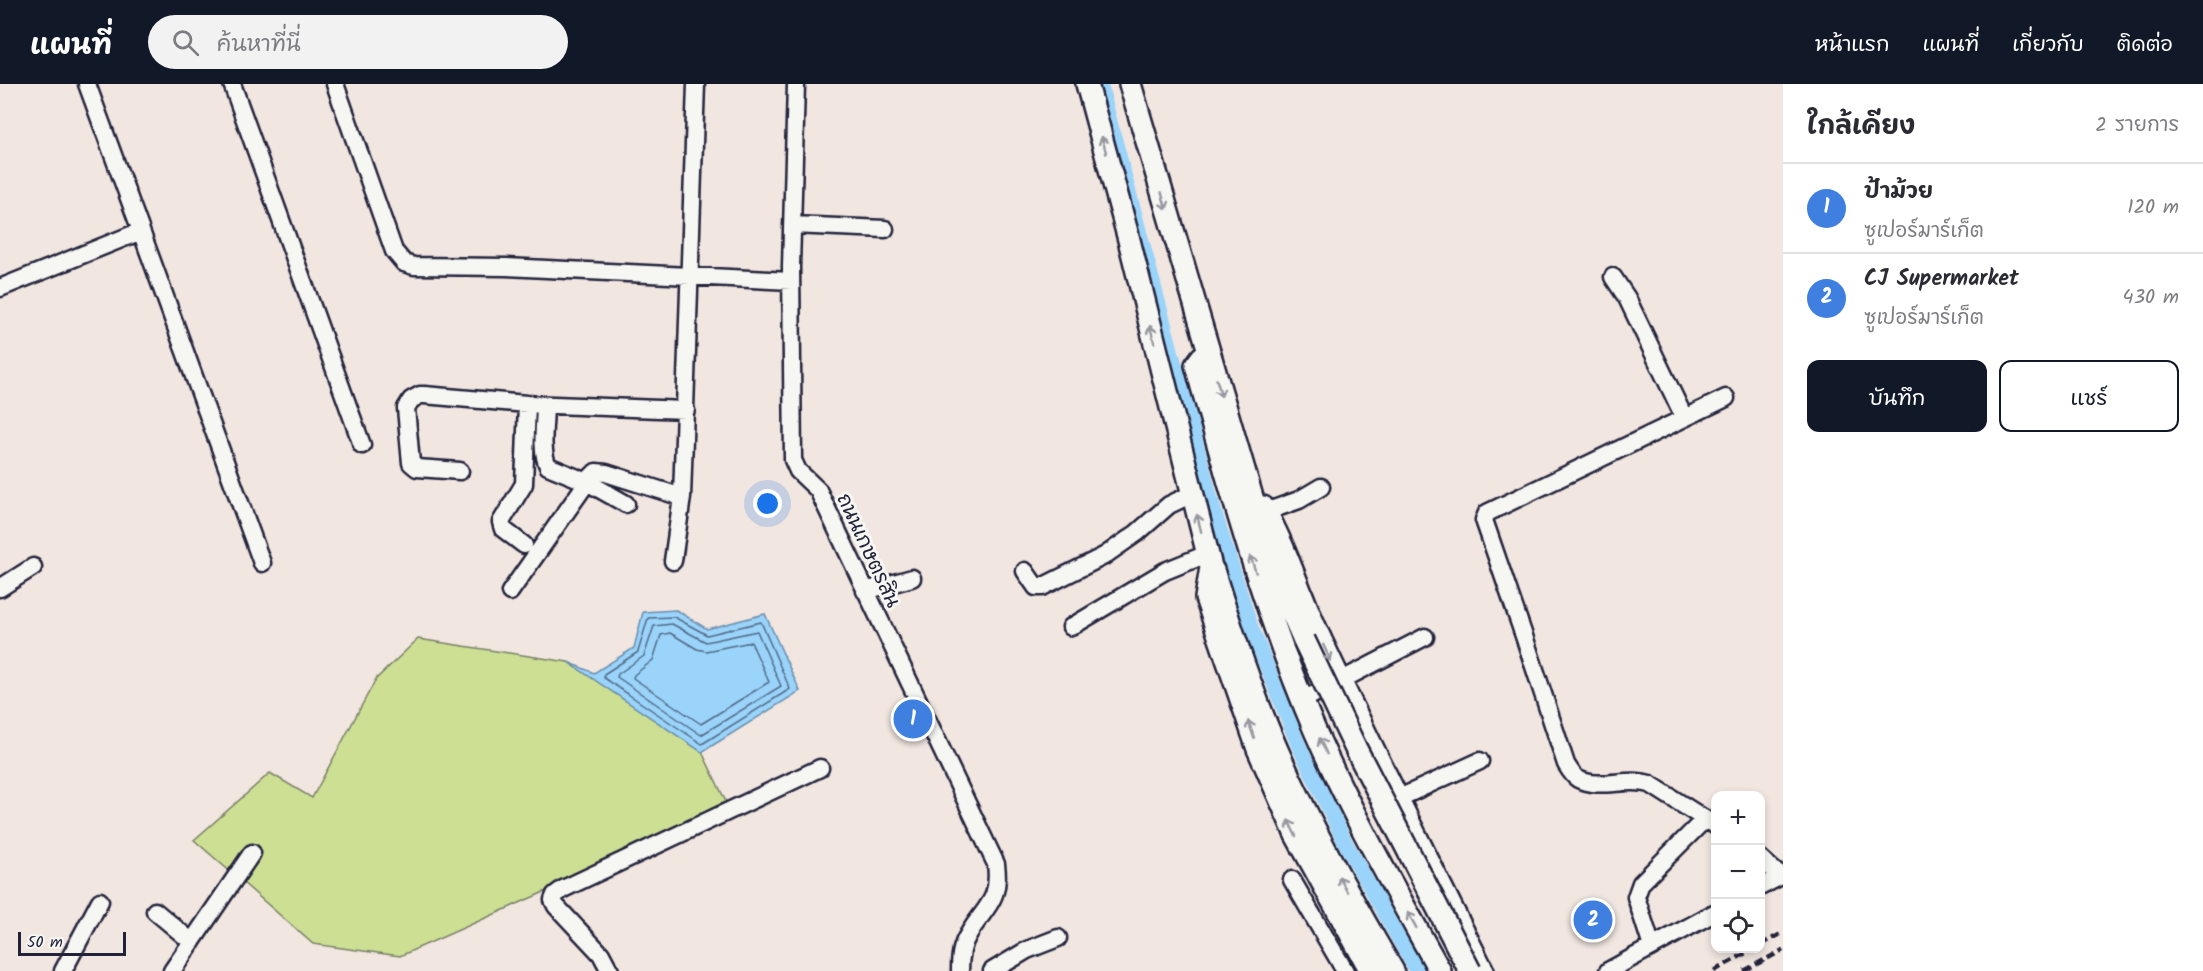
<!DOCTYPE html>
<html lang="th">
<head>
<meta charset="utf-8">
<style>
  body { margin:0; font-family:Kalam,"Playpen Sans Thai",sans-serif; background:#f2f2f3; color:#2b2b33 }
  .controls { position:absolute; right:18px; bottom:18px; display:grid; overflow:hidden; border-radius:12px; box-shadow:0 3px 9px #0003 }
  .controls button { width:54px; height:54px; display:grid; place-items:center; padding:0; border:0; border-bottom:2px solid #e1e1e2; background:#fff; color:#2b2b33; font:30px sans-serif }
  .scale { position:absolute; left:18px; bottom:15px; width:108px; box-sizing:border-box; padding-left:6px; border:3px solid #22223b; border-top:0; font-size:16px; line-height:21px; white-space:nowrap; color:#22223b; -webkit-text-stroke:4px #f6f6f2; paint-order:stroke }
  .you { position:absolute; left:768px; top:420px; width:21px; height:21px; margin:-15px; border:4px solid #fff; border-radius:50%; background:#1a73e8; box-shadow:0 0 0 9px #1a73e833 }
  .badge { display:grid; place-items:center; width:39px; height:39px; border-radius:50%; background:#111827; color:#fff; font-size:20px; font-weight:700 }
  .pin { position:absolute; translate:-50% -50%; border:3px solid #fff; box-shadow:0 2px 6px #0006 }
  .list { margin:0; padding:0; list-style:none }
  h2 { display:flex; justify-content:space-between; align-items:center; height:78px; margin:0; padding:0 24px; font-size:26px }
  h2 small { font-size:20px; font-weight:400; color:#7c7c81 }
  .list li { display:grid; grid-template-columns:39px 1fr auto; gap:18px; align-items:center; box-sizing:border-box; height:90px; padding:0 24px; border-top:2px solid #e1e1e2 }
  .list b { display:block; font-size:22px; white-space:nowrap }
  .list p { margin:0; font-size:20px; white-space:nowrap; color:#7c7c81 }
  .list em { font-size:20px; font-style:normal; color:#7c7c81 }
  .actions { display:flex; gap:12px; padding:18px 24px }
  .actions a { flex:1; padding:14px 0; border:2px solid #111827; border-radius:12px; text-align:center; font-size:21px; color:#111827 }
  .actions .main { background:#111827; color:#fff }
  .icon { flex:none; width:33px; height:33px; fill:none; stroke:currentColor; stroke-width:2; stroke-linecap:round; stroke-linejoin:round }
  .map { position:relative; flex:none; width:1783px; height:887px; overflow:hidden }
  header { display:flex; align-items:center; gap:36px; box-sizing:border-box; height:84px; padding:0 30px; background:#111827; color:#fff }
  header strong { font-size:28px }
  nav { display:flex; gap:33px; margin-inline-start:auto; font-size:21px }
  .search { width:420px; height:54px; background:#f2f2f3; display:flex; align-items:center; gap:15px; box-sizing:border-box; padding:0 21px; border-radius:33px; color:#7c7c81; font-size:22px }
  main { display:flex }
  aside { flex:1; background:#fff }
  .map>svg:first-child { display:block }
  .green { fill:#cddf93; stroke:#788067; stroke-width:1.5 }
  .water { fill:#9ad4fa; stroke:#6a8dae; stroke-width:1.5 }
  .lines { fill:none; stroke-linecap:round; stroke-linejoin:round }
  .shore { stroke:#526987; stroke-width:1.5 }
  .canal { stroke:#9ad4fa; stroke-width:15 }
  .minor-casing { stroke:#22223b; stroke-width:21 }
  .tertiary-casing { stroke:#22223b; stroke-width:26 }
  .minor { stroke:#f6f6f2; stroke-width:16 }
  .tertiary { stroke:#f6f6f2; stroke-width:21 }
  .rail { stroke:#22223b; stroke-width:4.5; stroke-dasharray:9 4.5; stroke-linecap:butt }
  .tertiary-bridge-casing { stroke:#22223b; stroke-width:26; stroke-linecap:butt }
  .tertiary-bridge { stroke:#f6f6f2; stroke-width:21 }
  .oneway { stroke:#9797a0 }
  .labels { text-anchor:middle; stroke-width:6; stroke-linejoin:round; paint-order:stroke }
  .street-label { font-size:20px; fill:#22223b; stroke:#f6f6f2 }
</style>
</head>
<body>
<header>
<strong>แผนที่</strong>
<div class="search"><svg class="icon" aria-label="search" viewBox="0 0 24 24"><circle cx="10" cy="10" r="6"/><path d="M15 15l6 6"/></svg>ค้นหาที่นี่</div>
<nav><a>หน้าแรก</a><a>แผนที่</a><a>เกี่ยวกับ</a><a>ติดต่อ</a></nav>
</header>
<main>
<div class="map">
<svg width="1783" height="887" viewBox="0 0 1783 887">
  <rect width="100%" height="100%" fill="#f1e6e0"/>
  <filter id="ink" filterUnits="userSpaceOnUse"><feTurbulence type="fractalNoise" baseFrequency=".0167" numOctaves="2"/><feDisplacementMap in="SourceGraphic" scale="12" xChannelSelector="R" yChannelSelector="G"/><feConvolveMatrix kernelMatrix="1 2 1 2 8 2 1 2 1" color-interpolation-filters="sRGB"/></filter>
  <g filter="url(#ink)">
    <path class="green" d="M418,555L568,578L702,668L727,720L551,805L400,872L313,860L194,756L270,689L312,714L376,595Z"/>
    <path class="water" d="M676,526L707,545L765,530L800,607L702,668L568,578L594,589L634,564L643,528Z"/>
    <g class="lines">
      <path class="shore" d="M674,533L707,551L761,538L790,605L702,660L604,594V590L638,568L648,534Z
        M672,540L706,558L757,547L781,602L701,651L617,593L618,590L644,572L654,542Z
        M670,549L697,565L706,567L751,558L769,598L701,640L633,594L634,591L653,576L661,551Z"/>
      <path class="canal" d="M1100,0L1214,427L1251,543L1298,660L1346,760L1417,887"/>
      <defs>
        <path id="minor" d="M87,0L141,147
          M232,0L362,361
          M335,0L394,167L404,179L414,182L506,183L791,197
          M796,0L791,183L793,376L798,387L818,406L996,780C1001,818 984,823 968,851C961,862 960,874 960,887
          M792,141L885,145
          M1613,193L1627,214L1684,333
          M0,204L141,147L262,479
          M545,321C545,340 540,365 548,382L587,398L626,420
          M460,387L417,384L411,379L406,324L411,316L420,311H424L527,320L686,326
          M1257,431L1299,416L1321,403
          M524,461L503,445L501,438L524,400L527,320
          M673,477L682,413
          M1025,487L1036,503H1042L1104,472L1137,449L1169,421L1192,410
          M0,504L33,483
          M865,507L912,494
          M510,508L590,394L596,388L606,389L682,413L696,0
          M1071,543L1165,487L1207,470
          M1303,616L1425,553
          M1397,715L1480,677
          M1716,742L1650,700C1627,693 1599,706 1578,695C1573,692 1569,685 1566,680L1524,552L1484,436L1487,429L1726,314
          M1760,774L1780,792
          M1292,796L1345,887
          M1760,803L1783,791
          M155,827L192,858
          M1652,863L1636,813L1641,799L1705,735
          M63,887L100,817
          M172,887L252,769
          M610,887L601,870L556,822L553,816L555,811L563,805L820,684
          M992,887L1027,866L1058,854
          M1608,887L1716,828"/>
        <path id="tertiary" d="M1087,0L1128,152L1211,483L1206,514L1258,665L1296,751L1371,887
          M1130,0L1265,457L1283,508L1304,556
          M1209,269L1202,273L1196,281C1230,406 1265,530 1316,649C1352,731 1397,809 1440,887
          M1263,423C1287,465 1300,512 1321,556C1373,667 1428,777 1483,887
          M1213,486C1232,547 1252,609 1278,668C1311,743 1351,815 1393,887"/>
      </defs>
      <use href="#minor" class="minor-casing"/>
      <use href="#tertiary" class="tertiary-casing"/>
      <use href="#minor" class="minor"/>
      <use href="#tertiary" class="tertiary"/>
      <path class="rail" d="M1760,861L1783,849
        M1714,887L1755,864
        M1744,887L1783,866"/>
      <defs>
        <path id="tertiary-bridge" d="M1304,556L1356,665L1470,887"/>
      </defs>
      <use href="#tertiary-bridge" class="tertiary-bridge-casing"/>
      <use href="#tertiary-bridge" class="tertiary-bridge"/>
    </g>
    <defs><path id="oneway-shaft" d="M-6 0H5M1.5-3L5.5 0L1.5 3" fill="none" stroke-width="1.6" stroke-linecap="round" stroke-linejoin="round" transform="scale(1.5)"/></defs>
    <g class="oneway">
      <use href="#oneway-shaft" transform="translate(1104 61) rotate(-105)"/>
      <use href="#oneway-shaft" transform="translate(1164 117) rotate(74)"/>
      <use href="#oneway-shaft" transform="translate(1152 250) rotate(-104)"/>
      <use href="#oneway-shaft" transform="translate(1219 304) rotate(74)"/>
      <use href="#oneway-shaft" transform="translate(1199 439) rotate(-104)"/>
      <use href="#oneway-shaft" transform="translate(1253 480) rotate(-108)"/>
      <use href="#oneway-shaft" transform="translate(1327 569) rotate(65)"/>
      <use href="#oneway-shaft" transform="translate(1251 645) rotate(-109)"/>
      <use href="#oneway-shaft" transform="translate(1323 662) rotate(-115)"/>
      <use href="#oneway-shaft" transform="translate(1292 744) rotate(-116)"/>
      <use href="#oneway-shaft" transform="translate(1343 800) rotate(-118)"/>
      <use href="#oneway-shaft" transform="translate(1412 836) rotate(-119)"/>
    </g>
  </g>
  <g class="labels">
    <g class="street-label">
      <text transform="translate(869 466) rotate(65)" y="7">ถนนเกษตรสิน</text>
    </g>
  </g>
</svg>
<div class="controls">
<button>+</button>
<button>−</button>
<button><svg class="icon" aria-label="locate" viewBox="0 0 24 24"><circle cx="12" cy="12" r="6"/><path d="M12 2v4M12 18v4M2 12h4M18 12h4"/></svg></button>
</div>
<div class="scale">50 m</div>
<div class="you"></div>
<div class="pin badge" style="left:913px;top:635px;background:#3f7fe0">1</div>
<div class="pin badge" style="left:1593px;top:836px;background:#3f7fe0">2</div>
</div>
<aside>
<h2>ใกล้เคียง<small>2 รายการ</small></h2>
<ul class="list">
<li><span class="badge" style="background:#3f7fe0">1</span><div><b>ป้าม้วย</b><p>ซูเปอร์มาร์เก็ต</p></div><em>120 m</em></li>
<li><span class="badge" style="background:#3f7fe0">2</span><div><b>CJ Supermarket</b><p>ซูเปอร์มาร์เก็ต</p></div><em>430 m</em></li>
</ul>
<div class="actions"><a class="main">บันทึก</a><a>แชร์</a></div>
</aside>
</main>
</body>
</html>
